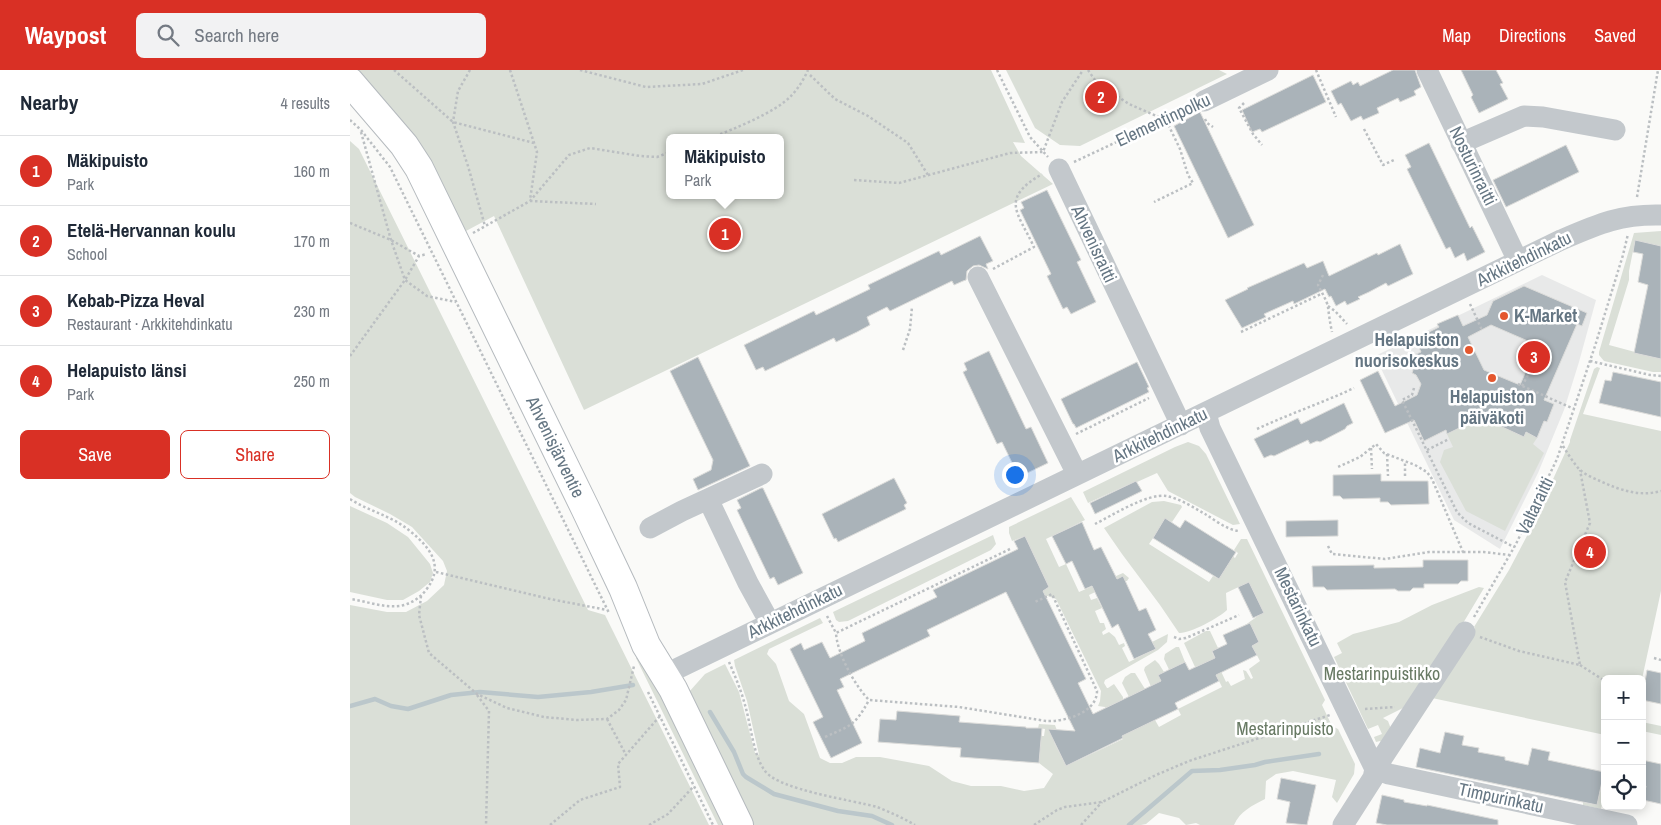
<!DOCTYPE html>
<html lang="en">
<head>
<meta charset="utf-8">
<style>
  body { margin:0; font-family:"Archivo Narrow",sans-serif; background:#f2f2f3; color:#1f2937 }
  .controls { position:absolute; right:15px; bottom:15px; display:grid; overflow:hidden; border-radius:8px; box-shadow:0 2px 12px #0003 }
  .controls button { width:45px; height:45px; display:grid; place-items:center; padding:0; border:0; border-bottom:1px solid #e0e1e3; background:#fff; color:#1f2937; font:25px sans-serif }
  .you { position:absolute; left:664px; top:404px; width:18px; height:18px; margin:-12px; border:4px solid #fff; border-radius:50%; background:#1a73e8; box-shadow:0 0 0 8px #1a73e833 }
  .badge { display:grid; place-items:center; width:32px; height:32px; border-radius:50%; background:#d93025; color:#fff; font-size:16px; font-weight:700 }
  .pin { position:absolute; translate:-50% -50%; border:2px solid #fff; box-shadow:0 1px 5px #0006 }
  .popup { position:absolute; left:316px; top:64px; width:118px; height:65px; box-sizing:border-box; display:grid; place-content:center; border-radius:8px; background:#fff; filter:drop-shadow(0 1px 4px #0005); font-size:16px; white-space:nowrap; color:#747a83 }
  .popup b { font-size:19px; color:#1f2937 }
  .popup::after { content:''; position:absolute; left:50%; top:100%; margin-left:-10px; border:10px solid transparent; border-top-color:#fff }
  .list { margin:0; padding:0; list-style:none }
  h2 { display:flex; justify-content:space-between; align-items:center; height:65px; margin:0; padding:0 20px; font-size:21px }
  h2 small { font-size:16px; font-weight:400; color:#747a83 }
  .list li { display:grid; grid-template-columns:32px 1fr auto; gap:15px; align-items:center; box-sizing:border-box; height:70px; padding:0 20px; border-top:1px solid #e0e1e3 }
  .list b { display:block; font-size:19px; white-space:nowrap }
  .list p { margin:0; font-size:16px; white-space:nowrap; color:#747a83 }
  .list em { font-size:16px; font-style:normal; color:#747a83 }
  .actions { display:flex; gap:10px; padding:15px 20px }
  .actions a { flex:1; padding:11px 0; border:1px solid #d93025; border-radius:8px; text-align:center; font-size:18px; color:#d93025 }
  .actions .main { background:#d93025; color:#fff }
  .icon { flex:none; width:28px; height:28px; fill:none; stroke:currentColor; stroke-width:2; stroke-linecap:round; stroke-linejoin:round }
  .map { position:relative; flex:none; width:1311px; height:755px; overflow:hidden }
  header { display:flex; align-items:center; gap:30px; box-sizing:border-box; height:70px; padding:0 25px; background:#d93025; color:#fff }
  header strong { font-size:24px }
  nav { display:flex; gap:28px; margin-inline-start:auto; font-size:18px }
  .search { width:350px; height:45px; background:#f2f2f3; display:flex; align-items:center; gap:12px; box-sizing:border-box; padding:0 18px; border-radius:8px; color:#747a83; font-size:19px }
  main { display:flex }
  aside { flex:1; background:#fff }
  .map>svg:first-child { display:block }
  .built { fill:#e8e9e9 }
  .green { fill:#dadfd7; fill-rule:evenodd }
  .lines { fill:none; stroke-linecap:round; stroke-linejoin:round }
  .stream { stroke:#bbc7cb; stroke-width:4.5 }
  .building { fill:#aab3b9; stroke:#dcdcda; fill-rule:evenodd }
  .major-casing { stroke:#b5babe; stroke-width:30 }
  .path { stroke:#bbbfc2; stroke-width:2.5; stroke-dasharray:2.5 2.5; stroke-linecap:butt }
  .minor { stroke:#c3c8cc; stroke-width:21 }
  .major { stroke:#fff; stroke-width:28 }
  .poi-dot { fill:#e4572e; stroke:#fff; stroke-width:2 }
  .labels { text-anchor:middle; stroke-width:5; stroke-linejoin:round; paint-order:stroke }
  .street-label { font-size:18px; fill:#657683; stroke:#fff }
  .poi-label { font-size:18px; font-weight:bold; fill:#657683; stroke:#fff; text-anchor:start }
  .park-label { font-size:18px; fill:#687a64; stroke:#fff }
</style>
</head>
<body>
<header>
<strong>Waypost</strong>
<div class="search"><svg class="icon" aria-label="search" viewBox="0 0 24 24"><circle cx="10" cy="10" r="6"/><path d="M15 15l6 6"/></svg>Search here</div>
<nav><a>Map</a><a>Directions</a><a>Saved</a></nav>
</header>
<main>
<aside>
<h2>Nearby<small>4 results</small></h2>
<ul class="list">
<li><span class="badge">1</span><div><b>Mäkipuisto</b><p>Park</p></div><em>160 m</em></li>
<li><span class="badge">2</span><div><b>Etelä-Hervannan koulu</b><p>School</p></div><em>170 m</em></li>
<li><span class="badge">3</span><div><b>Kebab-Pizza Heval</b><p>Restaurant · Arkkitehdinkatu</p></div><em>230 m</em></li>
<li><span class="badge">4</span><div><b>Helapuisto länsi</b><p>Park</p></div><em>250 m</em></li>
</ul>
<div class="actions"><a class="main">Save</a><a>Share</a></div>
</aside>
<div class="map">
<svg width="1311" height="755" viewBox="0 0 1311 755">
  <rect width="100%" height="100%" fill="#fafaf8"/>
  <path class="built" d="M1192,205L1246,230L1229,292L1214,340L1188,403L1150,479L1104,450L1025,286Z"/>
  <path class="green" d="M2,0H641L675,73L663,72L671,86L703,114L234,340L144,146L116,161L67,69ZM320,68H430V125H320Z
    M656,0H869L877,4L730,76L710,75L685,58Z
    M0,71L9,79L238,540L255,545L359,755H0V535L37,542H56L77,531L94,515L97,501L93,491L62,457L40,444L5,427L0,423Z
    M1311,161V176L1285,171L1279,201V210L1259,275L1285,282V283L1311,289V302H1303L1254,291L1249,285V282L1284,163Z
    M1247,297L1250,298L1233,344L1311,361V521L1292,609H1255V665L1082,628L1125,558L1124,557L1159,500L1178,464L1220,372V370L1244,299Z
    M1126,345L1131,348L1136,345L1152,352L1150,356L1176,362L1187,368L1183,374L1194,383L1155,461L1116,441L1090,392L1094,380L1103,377L1097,364Z
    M838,372L849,376L856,384L890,454L883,455L818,421L807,403L787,412L786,411L738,433L733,422L825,377Z
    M721,427L735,450L696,469L709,497L716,494L729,522L773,503L779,508L777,511L766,512L739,525L741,530L747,528L752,538L745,541L750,553H754L756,559L752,562L753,565L759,562L765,567L769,575L774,573L775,576L772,578L779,592L805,579L802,572L818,564L817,572L808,580L755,610L754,613L757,618H758L764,614L773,627V629L768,632L805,650L809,657L831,645L828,639L872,617L859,591L845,597L834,573L856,561H860L868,578L862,582L876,612L878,611L881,616L895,609L893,600L896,601L901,609L903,608L899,599L910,591L902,576L909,572L904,561L894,566L898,560L895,555C902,551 906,546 914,543L899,512L876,523L877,540C869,548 839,564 829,563L810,535L772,484L754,458L802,432L814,431L831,435L832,437L822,452L816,449L799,474L859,512L863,506L869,509L881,485L885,488L888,483L884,480L891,469H897L975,630L972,635L982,656L988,659L1005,694L1004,704L987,733L982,727L986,710L943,701L926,704L916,711L915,729C902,736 890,741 884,755H850L846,753L836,755L829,748L809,743L796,754L791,755H397L339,622L355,604L375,594L389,622L405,683L409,685L397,631L385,596L384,590L470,548L473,553L419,579L417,584L426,594L439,631L454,644L470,688L480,693H492L506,687H530L579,696L602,711L621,716H651L674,721L694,718L703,704L689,693L691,667L687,666H694L695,659L688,658L689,654L705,655L710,669L704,672L716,696L773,669L758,640L755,637L748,636L750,631L751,621L706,529L689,523L699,517L675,466L662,471L659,463V457Z
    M0,436L37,453L58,467L80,494L83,503L80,512L69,521L53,530H37L0,522Z
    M643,465L646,474L641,480L498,551L489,552L486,550L483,542Z
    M1129,517L1134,518L1109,560L1053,638L1033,648L1038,651L1041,659L1034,675L1030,671L1026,672L1024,667L1032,664L1028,655L1018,659L984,587L992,583L987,573L1003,564L1049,552L1082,535Z
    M826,577H829L835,592L830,594L832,599L838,597L839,600L823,608L814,589L815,584Z
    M291,586L378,755H368L286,588Z
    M805,590L809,594L814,602L808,605L816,607L804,624L794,600L795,597Z
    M781,603H785L795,619L790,621L783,635L772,613L775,607Z
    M1292,652L1311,656V665L1292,661Z
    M1255,702V721L1251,739L1233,735V732L1247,735Z"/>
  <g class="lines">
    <path class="stream" d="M0,636L25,629L41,636L58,639L101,625L130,622L188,627L241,622L283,615
      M360,642L384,682L393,704L396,707L424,724L488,741L522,746L542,755
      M779,755L842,701L870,700L905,695L915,692L969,684"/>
  </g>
  <path class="building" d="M1043,0H1065L1071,17L1064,21L1066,25L1050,32L1048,28L1027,38L1029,43L1013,50L1011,46L1001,51L991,33L988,35L981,21L1001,11L1003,15L1008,12L1010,16Z
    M1111,0H1146L1153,13L1150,14L1158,29L1129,43L1121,27L1123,25Z
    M963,5L976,32L912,62L910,59L902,62L892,40Z
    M850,42L904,155L878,168L824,56Z
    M1079,73L1120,158L1122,156L1135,182L1117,191L1114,183L1105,188L1100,177L1096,179L1057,99L1061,97L1055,85Z
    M1216,75L1229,102L1156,137L1143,110Z
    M697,120L731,190L727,192L746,232L721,244L717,237L713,239L697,206L701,204L670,140L674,138L671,132Z
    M630,166L643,191L636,194L638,199L629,195L623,196L617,201L616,210L613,211L604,215L602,211L540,241L537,237L517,247L520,255L507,262L486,272L484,268L415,301L413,297L406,300L394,275L464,241L466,245L520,219L518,215L589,181L591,185Z
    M1285,170L1311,176V289L1284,283L1298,215L1288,212L1293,184L1283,182Z
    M1050,174L1063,204L1038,216L1036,213L1019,222L1008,227L1010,229L997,235L995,231L986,236L981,226L979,227L975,219L944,234L943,231L914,244L916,247L892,258L875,230L898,219L897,218L954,193L957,198L973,191L979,206L1027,183L1028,185Z
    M1174,216L1237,243L1232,256L1227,254L1194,330L1204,334L1197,352L1194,351L1187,368L1176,362L1174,367L1150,356L1152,352L1136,345L1097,364L1096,360L1074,371L1064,350L1035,363L1010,310L1028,301L1045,336L1067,325L1071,314L1066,305L1062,303L1063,300L1057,288L1071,282L1065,269L1089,257L1087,254L1108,245L1113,256L1137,245L1143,231ZM1141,255L1187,275L1170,315L1134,300L1118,267Z
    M639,281L676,359L681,357L698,393L673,405L672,403L668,405L652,372L647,374L613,302L617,300L614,293Z
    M348,287L400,396L348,420L343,409L361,400L363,390L320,301Z
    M787,292L799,317L797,318L799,322L726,358L724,354H723L711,329Z
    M1263,302L1311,312V347L1249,333L1255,310L1261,311Z
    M994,333L1003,353L997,356L995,359L970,372L967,371L960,374L958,370L924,386L921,385L914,388L904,369L948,348L951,354Z
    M1031,404V411H1078L1079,434L1041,435L1038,432H1030V428L993,429L990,426H983V405Z
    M544,408L557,433L554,435L556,439L488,472L486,468L484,469L472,444Z
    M786,411L792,421L745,444L740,433Z
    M411,418H413L453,503L428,515L424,507L420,509L387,440L391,438L387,430Z
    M815,448L830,458L835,450L886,482L869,509L803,468Z
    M988,450V466L936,467V451Z
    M732,452L744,480L751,477L767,509L773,506L789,541L796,538L806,560L798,564L806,579L784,589L768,554L762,558L742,516L735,519L722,491L716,494L702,466Z
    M675,466L699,517L693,521L736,609L728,613L743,644L811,611L808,605L835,592L839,600L865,588L862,581L877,574L873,565L900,553L909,572L902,576L907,585L866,605L869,611L825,633L828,639L772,666L773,668L716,696L698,659L725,661L656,522L577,560L580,566L490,609L494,617L487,620L512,673L481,688L463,652L473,647L440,579L451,573L454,580L472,572L480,588L515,571L512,563L587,527L583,520L668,479L664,471Z
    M1073,490H1118V511H1111L1108,514H1074V518H1063L1060,521H1048L1045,519L977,520L974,517H963L962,496L1024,495V498L1073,497Z
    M899,512L914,543L903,548L888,517Z
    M1297,600L1311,603V634L1292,630Z
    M547,641L610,646L609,652L676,657V658H692L689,693L610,687L611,678L528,672L530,649L546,650Z
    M1095,662L1114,666L1112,675L1129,678L1128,682L1155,687V690L1178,695L1182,678L1200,682L1198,690L1254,702L1247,735L1066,697L1070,678L1090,683Z
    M1292,690L1311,694V734L1293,730L1296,716L1292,715Z
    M931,708L966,715L957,755L936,753L940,732L927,729Z
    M1032,725L1054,730V732L1077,736V735L1148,750V755H1037L1026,753Z"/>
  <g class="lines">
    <defs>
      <g id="major">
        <path id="s1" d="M0,12L54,75L69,98L235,438L273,518L296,575L323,619L389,755"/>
      </g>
    </defs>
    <use href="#major" class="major-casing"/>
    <path class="path" d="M44,0L103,52L184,73
      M120,0L108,21L103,52L118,96L135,156
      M160,0L187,82L180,130
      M230,0L296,17L352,14L393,0
      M647,0L680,67L698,87
      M738,0L747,13L779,34L816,50L830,79L838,105L843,113L804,132
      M966,0L986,47
      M460,5L485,29L518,46L558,73L578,105
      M894,33L889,38L903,64L912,75
      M855,49L857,53L863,57
      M0,50L11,60L40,97L259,543
      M1014,59L1033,95L1044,90
      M11,62L41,170L55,210L77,226L106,232
      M361,68C383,59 425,43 441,26C448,19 454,9 458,0
      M724,92L839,38
      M504,110L549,113L660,83L693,82L712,32L733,0
      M1287,127L1308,0
      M180,131L246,134
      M0,153L41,170L69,186L77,184
      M123,163L180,131L219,85L240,78L290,86L307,87L320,82
      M643,199L684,177C667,141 650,129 692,104
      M973,205L968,215C971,221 977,231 978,237C979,245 980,253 982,262
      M1120,234L1132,260
      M978,236L985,241L997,254
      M891,262L971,224
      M553,280L560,259L562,237
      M0,286L55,210L69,186
      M1240,291L1300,305L1311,306
      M1168,314L1224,339
      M1172,316L1178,305
      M1064,318L1062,325L1052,330L1107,442L1118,453L1164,477
      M907,359C939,344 972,333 1004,318
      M726,364L799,328
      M1213,376C1218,384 1223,392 1229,399C1234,404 1243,408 1250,411C1270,420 1289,427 1311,421
      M1021,378L1022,399
      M1077,380L1099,369
      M1037,384L1038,406
      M1055,406V391
      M0,429C20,442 43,446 61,462C82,479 94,497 76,520C69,529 60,534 50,536C33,538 16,531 0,529
      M745,454C763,445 797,423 817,426C830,429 843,437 855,444C865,450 877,460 889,461
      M978,476L982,484L1035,489L1079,482H1113L1082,409L1077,402L1065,395L1034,383L1026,374L1010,387L988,397
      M660,479L486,563C487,583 505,616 519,630L609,637L696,651C714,652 747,643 747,621L702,524L685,532
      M1113,482H1134L1159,485
      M86,502L200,529L257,540
      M71,526L69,545L79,583L127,624L157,638L194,647L227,650L257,649L269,640L276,630L284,596
      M477,546L486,563
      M1124,547L1166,474L1207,389L1245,276L1273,185L1278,164
      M824,567L829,569L836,568L889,545
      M1130,567L1169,581L1230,595L1215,512L1240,453L1230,400
      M1304,588L1311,590
      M379,592C385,606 391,620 395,635C401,655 403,685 415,701C429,720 502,730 527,737C540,742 553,748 565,755
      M1230,595L1255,611
      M298,622L363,755
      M127,625L139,641L136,755
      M1015,639L1045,637
      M257,649L276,685
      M475,667C500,656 505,656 519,630
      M200,755L230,730L270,717L268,694L310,646
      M299,755L318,744L344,716
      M684,755L707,740L715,737L752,732L806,705L839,691L980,645
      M731,755L752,732"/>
    <path class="minor" d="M1077,0L1168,191
      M854,31L918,0
      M1111,73L1174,46L1193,47L1265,60
      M709,99L831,355
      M628,207L727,404
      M856,343L860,358L1025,699L1023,708L993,755
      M358,429L398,513L420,553
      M300,458L332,441L412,404
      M1115,562L1025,699L1039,704L1277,755
      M314,605L1211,170C1248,154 1270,144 1311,145"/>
    <use href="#major" class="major"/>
  </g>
  <g class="poi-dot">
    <circle cx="1154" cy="246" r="5"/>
    <circle cx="1119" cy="280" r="5"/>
    <circle cx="1142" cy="308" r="5"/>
  </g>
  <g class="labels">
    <g class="street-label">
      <text transform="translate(813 50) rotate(-25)" y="6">Elementinpolku</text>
      <text transform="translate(1123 96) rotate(64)" y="6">Nosturinraitti</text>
      <text transform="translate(744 174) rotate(65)" y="6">Ahvenisraitti</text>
      <text transform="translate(1174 189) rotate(-26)" y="6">Arkkitehdinkatu</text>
      <text transform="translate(810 365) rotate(-26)" y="6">Arkkitehdinkatu</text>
      <text dy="6" stroke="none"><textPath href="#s1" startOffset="421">Ahvenisjärventie</textPath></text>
      <text transform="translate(1185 436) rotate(-64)" y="6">Valtaraitti</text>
      <text transform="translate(948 537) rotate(64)" y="6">Mestarinkatu</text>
      <text transform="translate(445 541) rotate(-26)" y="6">Arkkitehdinkatu</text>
      <text transform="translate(1151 728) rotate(12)" y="6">Timpurinkatu</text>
    </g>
    <g class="poi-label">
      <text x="1164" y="252">K-Market</text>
      <text x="1109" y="276" text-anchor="end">Helapuiston<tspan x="1109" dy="21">nuorisokeskus</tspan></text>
      <text x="1142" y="333" text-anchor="middle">Helapuiston<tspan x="1142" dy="21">päiväkoti</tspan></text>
    </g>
    <g class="park-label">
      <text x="1032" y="610">Mestarinpuistikko</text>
      <text x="935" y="665">Mestarinpuisto</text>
    </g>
  </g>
</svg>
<div class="controls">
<button>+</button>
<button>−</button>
<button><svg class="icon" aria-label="locate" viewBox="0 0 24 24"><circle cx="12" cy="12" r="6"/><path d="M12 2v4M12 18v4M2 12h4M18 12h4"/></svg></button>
</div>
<div class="you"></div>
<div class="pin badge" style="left:375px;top:164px">1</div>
<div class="popup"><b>Mäkipuisto</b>Park</div>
<div class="pin badge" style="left:751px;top:27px">2</div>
<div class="pin badge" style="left:1184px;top:287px">3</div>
<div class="pin badge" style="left:1240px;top:482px">4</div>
</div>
</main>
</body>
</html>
